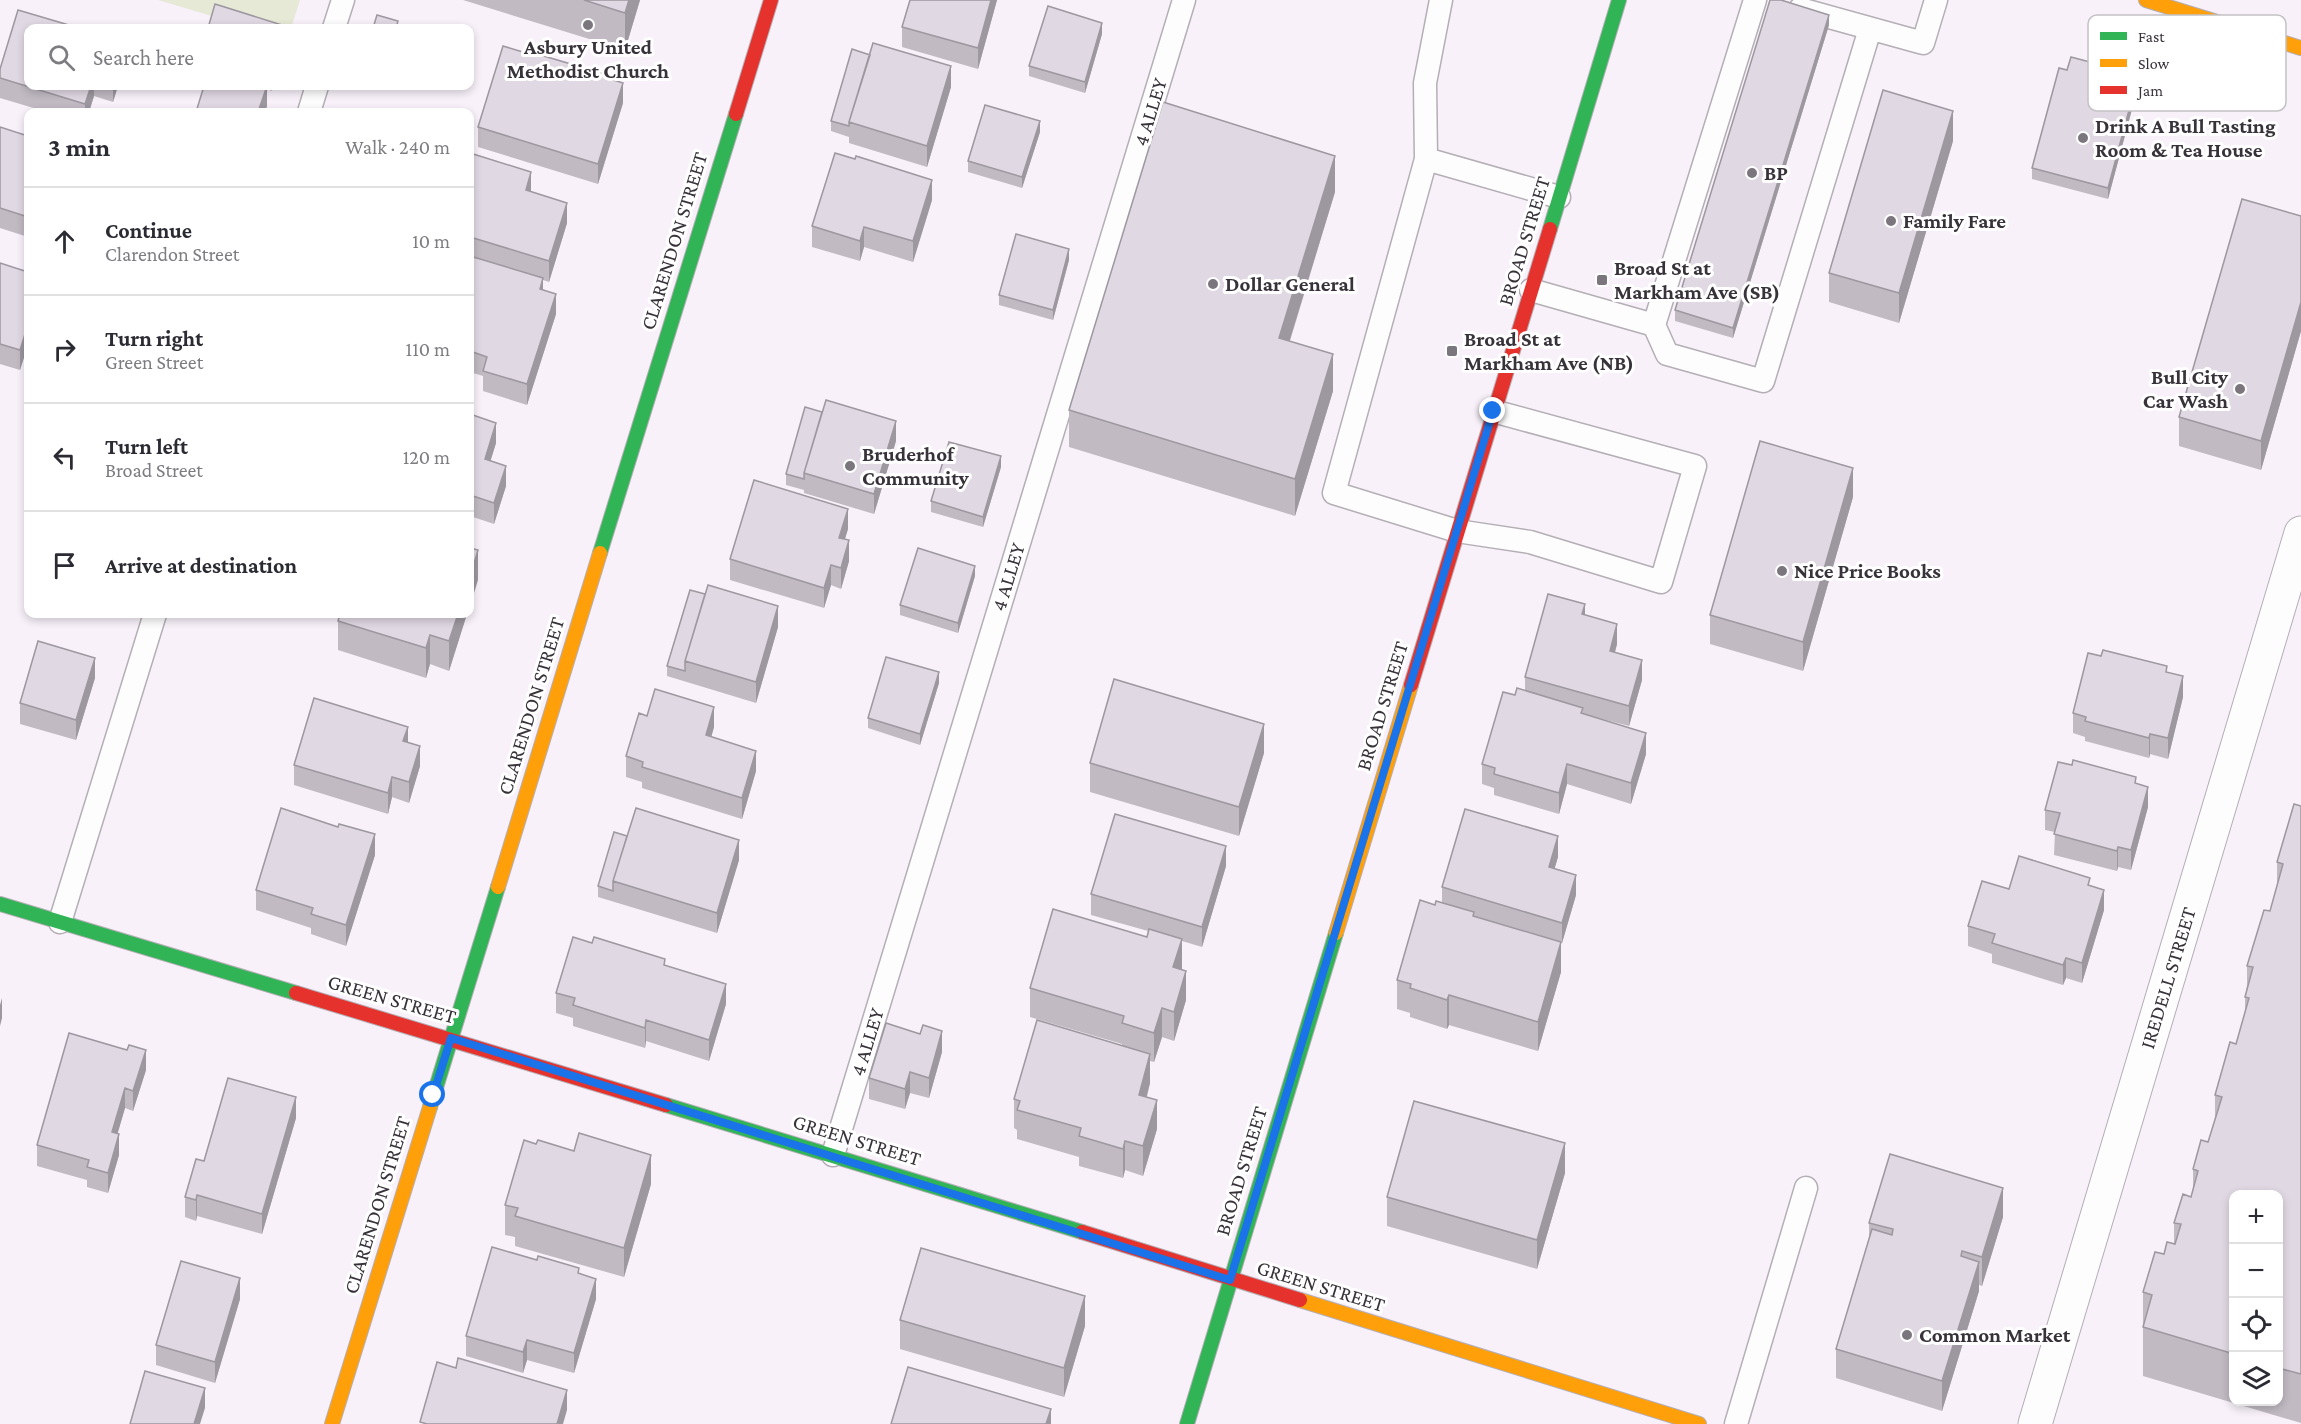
<!DOCTYPE html>
<html lang="en">
<head>
<meta charset="utf-8">
<style>
  body { margin:0; font-family:"Crimson Pro",serif; background:#f2f2f3; color:#2b2b33 }
  .controls { position:absolute; right:18px; bottom:18px; display:grid; overflow:hidden; border-radius:12px; box-shadow:0 3px 9px #0003 }
  .controls button { width:54px; height:54px; display:grid; place-items:center; padding:0; border:0; border-bottom:2px solid #e1e1e2; background:#fff; color:#2b2b33; font:30px sans-serif }
  .stop { position:absolute; width:18px; height:18px; margin:-14px; border:4px solid #1a73e8; border-radius:50%; background:#fff }
  .stop.end { background:#1a73e8; border-color:#fff; box-shadow:0 2px 6px #0008 }
  .list { margin:0; padding:0; list-style:none }
  h2 { display:flex; justify-content:space-between; align-items:center; height:78px; margin:0; padding:0 24px; font-size:26px }
  h2 small { font-size:20px; font-weight:400; color:#7c7c81 }
  .list li { display:grid; grid-template-columns:39px 1fr auto; gap:18px; align-items:center; box-sizing:border-box; height:108px; padding:0 24px; border-top:2px solid #e1e1e2 }
  .list b { display:block; font-size:22px; white-space:nowrap }
  .list p { margin:0; font-size:20px; white-space:nowrap; color:#7c7c81 }
  .list em { font-size:20px; font-style:normal; color:#7c7c81 }
  .icon { flex:none; width:33px; height:33px; fill:none; stroke:currentColor; stroke-width:2; stroke-linecap:round; stroke-linejoin:round }
  .map { position:relative; flex:none; width:2301px; height:1424px; overflow:hidden }
  .search { position:absolute; background:#fff; box-shadow:0 3px 9px #0003; left:24px; top:24px; width:450px; height:66px; display:flex; align-items:center; gap:15px; box-sizing:border-box; padding:0 21px; border-radius:12px; color:#7c7c81; font-size:22px }
  .panel { position:absolute; background:#fff; box-shadow:0 3px 9px #0003; left:24px; top:108px; width:450px; height:510px; border-radius:12px }
  .map>svg:first-child { display:block }
  .green { fill:#e6e9d6 }
  .lines { fill:none; stroke-linecap:round; stroke-linejoin:round }
  .lane-casing { stroke:#b4aeb5; stroke-width:25 }
  .street-casing { stroke:#b4aeb5; stroke-width:35 }
  .fast-casing { stroke:#b4aeb5; stroke-width:16 }
  .slow-casing { stroke:#b4aeb5; stroke-width:16 }
  .jam-casing { stroke:#b4aeb5; stroke-width:16 }
  .lane { stroke:#fefdfe; stroke-width:22 }
  .street { stroke:#fefdfe; stroke-width:33 }
  .fast { stroke:#30b455; stroke-width:14 }
  .slow { stroke:#ff9f0a; stroke-width:14 }
  .jam { stroke:#e5322d; stroke-width:14 }
  .wall { fill:#c1bac3; fill-rule:evenodd }
  .shaded-wall { fill:#9d979f }
  .building { fill:#e0d8e3; stroke:#9d979f; stroke-width:1.5 }
  .route { stroke:#1a73e8; stroke-width:8 }
  .poi-dot { fill:#7b767d; stroke:#fff; stroke-width:2 }
  .labels { text-anchor:middle; stroke-width:6; stroke-linejoin:round; paint-order:stroke }
  .poi-label { font-size:21px; font-weight:bold; fill:#38333a; stroke:#fff; text-anchor:start }
  .street-label { font-size:21px; fill:#38333a; stroke:#fff }
  .key { fill:#fff; stroke:#c3c2c4; stroke-width:1.5 }
  .key-label { font-size:16px; fill:#38333a }
</style>
</head>
<body>
<div class="map">
<svg width="2301" height="1424" viewBox="0 0 2301 1424">
  <rect width="100%" height="100%" fill="#f8f1fa"/>
  <path class="green" d="M158,0H300L291,28H252Z"/>
  <g class="lines">
    <defs>
      <path id="lane" d="M1800,9L1923,43L1936,0
        M334,28L343,0
        M309,112L317,86
        M1426,159L1425,83L1441,0
        M1531,290L1654,325L1755,0
        M1654,325L1667,354L1763,381L1870,29
        M1493,411L1695,466L1661,582L1530,542L1457,531L1334,493L1426,159L1559,197
        M60,922L155,614
        M833,1155L1184,0
        M1736,1424L1806,1188"/>
      <path id="street" d="M2035,1424L2301,533"/>
      <path id="fast" d="M1550,229L1619,0
        M600,553L736,114
        M0,904L296,993
        M666,1105L1082,1232
        M430,1107L498,887
        M1187,1424L1336,933"/>
      <path id="slow" d="M2146,0L2301,48
        M498,887L600,553
        M1336,933L1411,685
        M1300,1300L1699,1424
        M332,1424L430,1107"/>
      <path id="jam" d="M736,114L771,0
        M1411,685L1550,229
        M296,993L666,1105
        M1082,1232L1300,1300"/>
    </defs>
    <use href="#lane" class="lane-casing"/>
    <use href="#street" class="street-casing"/>
    <use href="#fast" class="fast-casing"/>
    <use href="#slow" class="slow-casing"/>
    <use href="#jam" class="jam-casing"/>
    <use href="#lane" class="lane"/>
    <use href="#street" class="street"/>
    <use href="#fast" class="fast"/>
    <use href="#slow" class="slow"/>
    <use href="#jam" class="jam"/>
  </g>
  <path class="wall" d="M463,0H640L625,50Z
    M997,0L978,69L902,47V27Z
    M1829,25L1733,338L1675,321V310Z
    M1102,34L1085,93L1029,76V66Z
    M0,69L28,86H118L113,102L94,96L89,112H47L0,98Z
    M608,79L623,103L598,184L478,147V127Z
    M2128,83L2127,86L2135,98L2108,199L2032,179V168Z
    M204,86H273L272,91L267,89V106L265,112H196Z
    M951,87L927,167L849,143V137L831,131V121Z
    M0,127L28,136V237L0,228Z
    M1040,132L1022,188L968,172V161Z
    M1953,141L1899,323L1829,302V273Z
    M470,153L531,192L567,223L549,282L543,280V290L556,314L527,405L483,391V376L470,372Z
    M1335,192L1290,341L1333,391L1295,516L1069,447V410Z
    M932,200L913,262L864,247L860,261L812,247V226Z
    M2301,216V331L2261,470L2179,446V417Z
    M1069,260L1053,320L999,305V295Z
    M0,263L28,272V352L26,351L20,370L0,364Z
    M470,414L496,443L490,461L506,486L494,524L470,516Z
    M896,441L874,514L804,493V490L786,485V474Z
    M1001,467L983,527L931,512V501Z
    M1853,497L1803,671L1710,644V615Z
    M848,529L845,539L849,561L841,589L831,585L824,608L730,580V559Z
    M975,576L958,633L900,615V605Z
    M340,614H467L449,671L430,664L426,678L338,650V621Z
    M1585,615L1617,644L1615,652L1642,680L1629,726L1583,714L1646,754L1631,804L1567,784L1559,814L1494,795V788L1482,784V764L1515,695L1525,691V677Z
    M778,627L756,703L667,676V666Z
    M2167,672L2183,697L2168,759L2150,754L2149,758L2085,741V737L2073,733V713Z
    M95,678L76,740L20,724V703Z
    M939,683L920,745L868,728V718Z
    M647,716L714,727L711,737L756,771L742,819L642,788V782L626,777V756Z
    M408,742L420,766L409,803L392,797L388,814L294,785V765Z
    M1264,753L1239,836L1090,792V763Z
    M2136,784L2148,807L2131,870L2118,867L2117,871L2054,855L2055,832L2045,830V810Z
    M2301,806V1423L2143,1376V1292L2164,1254L2174,1244V1223L2191,1197L2193,1190V1169L2208,1142L2215,1121V1095L2236,1044L2245,1013V997L2247,986V966L2270,911L2277,886V862ZM2234,1194H2278V1401H2234Z
    M627,836L739,860L717,933L598,897V886Z
    M375,855L346,946L311,934V928L256,910V890Z
    M1558,857L1554,869L1576,895L1562,943H1561V972L1538,1051L1449,1025L1447,1029L1410,1017V1013L1397,1009V980L1435,905L1442,903V887Z
    M1226,866L1202,947L1182,941V969L1186,1000L1174,1041L1162,1037L1154,1062L1150,1061V1083L1147,1097L1157,1129L1143,1176L1125,1170L1123,1178L1079,1166V1157L1017,1139V1130L1014,1128V1099L1122,1045V1044L1030,1017V988L1147,937L1148,931L1091,915V894Z
    M2090,886L2104,910L2082,983L2066,978L2063,985L1992,963V954L1968,946V926L2009,889Z
    M665,965L726,1004L709,1061L646,1041L645,1048L573,1026V1018L556,1013V993Z
    M942,1052L929,1098L910,1093L905,1109L869,1099V1078Z
    M146,1070L133,1111L125,1108L117,1134L119,1155L108,1193L87,1187V1180L37,1166V1145Z
    M296,1118L262,1234L197,1216L196,1221L185,1217V1197L204,1161Z
    M1565,1173L1537,1269L1387,1226V1197Z
    M651,1184L624,1277L515,1246V1237L505,1235V1205Z
    M2003,1217L1982,1286L1979,1285V1291L1942,1411L1836,1378V1349L1869,1238V1223Z
    M579,1274L596,1299L574,1373L527,1360L523,1373L466,1356V1336Z
    M240,1299L215,1383L156,1365V1345Z
    M900,1320L1085,1326L1064,1397L900,1349Z"/>
  <path class="shaded-wall" d="M629,0H640L625,50V13Z
    M991,0H997L978,69V48Z
    M1829,15V25L1733,338V328Z
    M1102,23V34L1085,93V82Z
    M951,66V87L927,167V146Z
    M2128,72V83L2124,96V85Z
    M623,83V103L598,184V164Z
    M91,86H94V96L89,112H85V104Z
    M113,86H118L113,102Z
    M267,86V106L265,112H258Z
    M2135,88V98L2108,199V188Z
    M1953,111V141L1899,323V293Z
    M1040,121V132L1022,188V177Z
    M1335,156V192L1279,375V338Z
    M531,172V192L526,190Z
    M932,180V200L913,262V241Z
    M567,203V223L549,282V261Z
    M864,227V247L860,261V241Z
    M1069,249V260L1053,320V310Z
    M543,278V299L540,289Z
    M556,294V314L527,405V384Z
    M2301,302V331L2261,470V441Z
    M26,331V351L20,370V350Z
    M1333,354V391L1295,516V479Z
    M896,421V441L874,514V494Z
    M496,423V443L485,479V459Z
    M1001,456V467L983,527V517Z
    M506,466V486L494,524V503Z
    M1853,468V497L1803,671V642Z
    M848,509V529L839,558V538Z
    M849,540V561L841,589V568Z
    M478,550V580L470,606V577Z
    M831,565V585L824,608V588Z
    M975,566V576L958,633V623Z
    M1585,604V624L1582,614Z
    M778,606V627L756,703V682Z
    M458,614H467L449,671V641Z
    M1617,624V644L1610,671V651Z
    M430,635V664L426,678V648Z
    M95,658V678L76,740V720Z
    M1642,660V680L1629,726V706Z
    M939,672V683L920,745V734Z
    M2183,676V697L2168,759V738Z
    M714,707V727L706,756V735Z
    M1264,724V753L1239,836V807Z
    M408,727V747L403,741Z
    M1646,733V754L1631,804V783Z
    M2150,734V754L2149,758V738Z
    M420,746V766L409,803V782Z
    M756,751V771L742,819V798Z
    M1567,764V784L1559,814V793Z
    M392,777V797L388,814V793Z
    M2148,787V807L2131,870V850Z
    M375,834V855L346,946V925Z
    M1558,836V857L1549,888V867Z
    M739,840V860L717,933V913Z
    M1226,846V866L1202,947V927Z
    M2118,847V867L2117,871V851Z
    M1576,875V895L1562,943V923Z
    M2104,890V910L2082,983V963Z
    M1182,939V968L1173,997V967Z
    M1561,942V972L1538,1051V1022Z
    M2066,958V978L2063,985V965Z
    M1186,971V1000L1174,1041V1012Z
    M726,984V1004L709,1061V1040Z
    M1449,995V1025L1447,1029V1000Z
    M2,998V1018L0,1026V1005Z
    M1162,1008V1037L1154,1062V1033Z
    M646,1020V1041L645,1048V1028Z
    M942,1031V1052L929,1098V1078Z
    M146,1050V1070L133,1111V1091Z
    M1150,1054V1083L1139,1124V1095Z
    M910,1072V1093L905,1109V1089Z
    M125,1088V1108L112,1153V1132Z
    M296,1097V1118L262,1234V1214Z
    M1157,1100V1129L1143,1176V1146Z
    M119,1134V1155L108,1193V1173Z
    M1125,1141V1170L1123,1178V1149Z
    M1565,1143V1173L1537,1269V1240Z
    M651,1155V1184L624,1277V1248Z
    M2003,1188V1217L1982,1286V1257Z
    M197,1195V1216L196,1221V1200Z
    M1979,1262V1291L1942,1411V1381Z
    M240,1278V1299L215,1383V1362Z
    M596,1279V1299L574,1373V1353Z
    M1085,1296V1326L1064,1397V1368Z
    M527,1340V1360L523,1373V1352Z
    M205,1388V1408L200,1424H194Z
    M567,1390V1410L563,1424H557Z
    M1051,1409V1424H1046Z"/>
  <path class="building" d="M584,0H629L625,13Z
    M910,0H991L978,48L902,27Z
    M1770,0H1781L1829,15L1733,328L1675,310Z
    M215,4L285,26L284,28H208Z
    M1048,6L1102,23L1085,82L1029,66Z
    M18,10L79,28H28V86H91L85,104L0,78V69Z
    M377,15L398,21L396,28H373Z
    M873,43L951,66L927,146L849,122Z
    M503,46L536,56L537,54L608,75L607,78L623,83L598,164L478,127Z
    M852,49L870,55L849,122V126L831,121Z
    M2071,57L2128,72L2124,85L2135,88L2108,188L2032,168L2059,68L2067,70Z
    M204,86H267L258,112H196Z
    M1883,90L1953,111L1899,293L1829,273Z
    M1163,102L1335,156L1279,338L1333,354L1295,479L1069,410Z
    M985,105L1040,121L1022,177L968,161Z
    M0,127L28,136V217L0,208Z
    M470,153L531,172L526,190L567,203L549,261L470,237Z
    M835,153L855,159L856,156L932,180L913,241L864,227L860,241L812,226Z
    M2242,199L2301,216V302L2261,441L2179,417Z
    M1016,234L1069,249L1053,310L999,295Z
    M470,256L543,278L540,289L556,294L527,384L483,371L487,357L470,351Z
    M0,263L28,272V332L26,331L20,350L0,344Z
    M826,400L896,421L874,494L804,473Z
    M805,407L822,412L804,473V479L786,474Z
    M470,414L496,423L485,459L506,466L494,503L470,495Z
    M1760,441L1853,468L1803,642L1710,615Z
    M949,442L1001,456L983,517L931,501Z
    M754,480L848,509L839,538L849,540L841,568L831,565L824,588L730,559Z
    M470,548L478,550L470,577Z
    M918,548L975,566L958,623L900,605Z
    M708,585L778,606L756,682L685,661Z
    M690,590L705,594L685,661V671L667,666Z
    M1548,594L1585,604L1582,614L1617,624L1610,651L1642,660L1629,706L1525,677Z
    M340,614H458L449,641L430,635L426,648L338,621Z
    M38,641L95,658L76,720L20,703Z
    M2103,650L2167,666L2166,672L2183,676L2168,738L2150,734L2149,738L2085,721L2086,717L2073,713L2088,653L2101,656Z
    M886,657L939,672L920,734L868,718Z
    M1114,679L1264,724L1239,807L1090,763Z
    M1517,688L1583,708L1581,713L1646,733L1631,783L1567,764L1559,793L1494,774L1495,768L1482,764L1503,692L1515,695Z
    M655,689L714,707L706,735L756,751L742,798L642,767L643,762L626,756L639,713L647,716Z
    M314,698L408,727L403,741L420,746L409,782L392,777L388,793L294,765Z
    M2073,760L2136,777L2135,783L2148,787L2131,850L2118,847L2117,851L2054,834L2060,813L2045,810L2058,762L2072,765Z
    M2294,804L2301,806V1374L2278,1368V1194H2234V1354L2143,1327L2152,1295L2143,1292L2155,1252L2164,1254L2167,1242L2175,1244L2181,1224L2174,1223L2183,1194L2191,1197L2198,1171L2193,1169L2201,1140L2208,1142L2222,1097L2215,1095L2230,1042L2236,1044L2249,998L2245,997L2253,967L2247,966L2264,910L2270,911L2283,864L2277,862Z
    M281,808L338,827L339,824L375,834L346,925L311,914L313,908L256,890Z
    M636,808L739,840L717,913L613,881Z
    M1465,809L1558,836L1549,867L1576,875L1562,923L1442,887Z
    M1115,814L1226,846L1202,927L1091,894Z
    M614,832L627,836L613,881V891L598,886Z
    M2019,856L2090,878L2088,885L2104,890L2082,963L2066,958L2063,965L1992,943L1995,934L1968,926L1982,881L2009,889Z
    M1420,900L1435,905L1436,901L1474,912L1473,916L1561,942L1538,1022L1449,995L1447,1000L1410,988L1411,984L1397,980Z
    M1053,909L1147,937L1149,929L1182,939L1173,967L1186,971L1174,1012L1162,1008L1154,1033L1122,1023L1124,1016L1030,988Z
    M573,937L592,943L594,937L665,959L664,965L726,984L709,1040L646,1020L645,1028L573,1005L575,998L556,993Z
    M1037,1020L1150,1054L1139,1095L1157,1100L1143,1146L1125,1141L1123,1149L1079,1136L1081,1128L1017,1110L1020,1101L1014,1099Z
    M886,1023L920,1034L923,1025L942,1031L929,1078L910,1072L905,1089L869,1078Z
    M69,1033L127,1050L129,1045L146,1050L133,1091L125,1088L112,1132L119,1134L108,1173L87,1167L89,1160L37,1145Z
    M228,1078L296,1097L262,1214L197,1195L196,1200L185,1197L196,1159L204,1161Z
    M1414,1101L1565,1143L1537,1240L1387,1197Z
    M579,1133L651,1155L624,1248L515,1216L518,1208L505,1205L524,1140L536,1144L538,1140L574,1151Z
    M1890,1154L2003,1188L1982,1257L1962,1251L1961,1256L1979,1262L1942,1381L1836,1349L1872,1229L1892,1235L1893,1229L1869,1223Z
    M492,1247L537,1260L538,1256L579,1268L578,1273L596,1279L574,1353L527,1340L523,1352L466,1336Z
    M921,1248L1085,1296L1064,1368L900,1320Z
    M181,1261L240,1278L215,1362L156,1345Z
    M458,1358L567,1390L557,1424H427L420,1422L437,1362L456,1368Z
    M908,1367L1051,1409L1046,1424H891Z
    M145,1371L205,1388L194,1424H130Z"/>
  <g class="lines">
    <path class="route" d="M433,1095L451,1038L1230,1280L1493,411"/>
  </g>
  <g class="poi-dot">
    <circle cx="588" cy="25" r="6"/>
    <circle cx="2083" cy="138" r="6"/>
    <circle cx="1752" cy="173" r="6"/>
    <circle cx="1891" cy="221" r="6"/>
    <rect x="1596" y="274" width="12" height="12" rx="3"/>
    <circle cx="1213" cy="284" r="6"/>
    <rect x="1446" y="345" width="12" height="12" rx="3"/>
    <circle cx="2240" cy="389" r="6"/>
    <circle cx="850" cy="466" r="6"/>
    <circle cx="1782" cy="571" r="6"/>
    <circle cx="1907" cy="1335" r="6"/>
  </g>
  <g class="labels">
    <g class="poi-label">
      <text x="588" y="54" text-anchor="middle">Asbury United<tspan x="588" dy="24">Methodist Church</tspan></text>
      <text x="2095" y="133">Drink A Bull Tasting<tspan x="2095" dy="24">Room &amp; Tea House</tspan></text>
      <text x="1764" y="180">BP</text>
      <text x="1903" y="228">Family Fare</text>
      <text x="1614" y="275">Broad St at<tspan x="1614" dy="24">Markham Ave (SB)</tspan></text>
      <text x="1225" y="291">Dollar General</text>
      <text x="1464" y="346">Broad St at<tspan x="1464" dy="24">Markham Ave (NB)</tspan></text>
      <text x="2228" y="384" text-anchor="end">Bull City<tspan x="2228" dy="24">Car Wash</tspan></text>
      <text x="862" y="461">Bruderhof<tspan x="862" dy="24">Community</tspan></text>
      <text x="1794" y="578">Nice Price Books</text>
      <text x="1919" y="1342">Common Market</text>
    </g>
    <g class="street-label">
      <text transform="translate(1150 112) rotate(-73)" y="7">4 ALLEY</text>
      <text transform="translate(674 241) rotate(-73)" y="7">CLARENDON STREET</text>
      <text transform="translate(1524 241) rotate(-73)" y="7">BROAD STREET</text>
      <text transform="translate(1008 577) rotate(-73)" y="7">4 ALLEY</text>
      <text transform="translate(531 706) rotate(-73)" y="7">CLARENDON STREET</text>
      <text transform="translate(1382 706) rotate(-73)" y="7">BROAD STREET</text>
      <text transform="translate(2168 978) rotate(-73)" y="7">IREDELL STREET</text>
      <text transform="translate(392 999) rotate(16)" y="7">GREEN STREET</text>
      <text transform="translate(867 1042) rotate(-73)" y="7">4 ALLEY</text>
      <text transform="translate(857 1140) rotate(17)" y="7">GREEN STREET</text>
      <text transform="translate(1241 1171) rotate(-73)" y="7">BROAD STREET</text>
      <text transform="translate(377 1205) rotate(-73)" y="7">CLARENDON STREET</text>
      <text transform="translate(1321 1286) rotate(17)" y="7">GREEN STREET</text>
    </g>
  </g>
  <rect x="2088" y="15" width="198" height="96" rx="9" class="key"/>
  <rect x="2100" y="32" width="27" height="8" fill="#30b455"/>
  <rect x="2100" y="59" width="27" height="8" fill="#ff9f0a"/>
  <rect x="2100" y="86" width="27" height="8" fill="#e5322d"/>
  <g class="key-label">
    <text x="2138" y="42">Fast</text>
    <text x="2138" y="69">Slow</text>
    <text x="2138" y="96">Jam</text>
  </g>
</svg>
<div class="controls">
<button>+</button>
<button>−</button>
<button><svg class="icon" aria-label="locate" viewBox="0 0 24 24"><circle cx="12" cy="12" r="6"/><path d="M12 2v4M12 18v4M2 12h4M18 12h4"/></svg></button>
<button><svg class="icon" aria-label="layers" viewBox="0 0 24 24"><path d="M12 4l9 5-9 5-9-5zM3 14l9 5 9-5"/></svg></button>
</div>
<div class="stop" style="left:433px;top:1095px"></div>
<div class="stop end" style="left:1493px;top:411px"></div>
<div class="search"><svg class="icon" aria-label="search" viewBox="0 0 24 24"><circle cx="10" cy="10" r="6"/><path d="M15 15l6 6"/></svg>Search here</div>
<section class="panel">
<h2>3 min<small>Walk · 240 m</small></h2>
<ul class="list">
<li><svg class="icon" aria-label="ahead" viewBox="0 0 24 24"><path d="M12 20V5M6 11l6-6 6 6"/></svg><div><b>Continue</b><p>Clarendon Street</p></div><em>10 m</em></li>
<li><svg class="icon" aria-label="right" viewBox="0 0 24 24"><path d="M7 20v-9h11M14 6l5 5-5 5"/></svg><div><b>Turn right</b><p>Green Street</p></div><em>110 m</em></li>
<li><svg class="icon" aria-label="left" viewBox="0 0 24 24"><path d="M17 20v-9H6M10 6l-5 5 5 5"/></svg><div><b>Turn left</b><p>Broad Street</p></div><em>120 m</em></li>
<li><svg class="icon" aria-label="arrive" viewBox="0 0 24 24"><path d="M6 21V4h12l-3 4 3 4H6"/></svg><div><b>Arrive at destination</b></div></li>
</ul>
</section>
</div>
</body>
</html>
